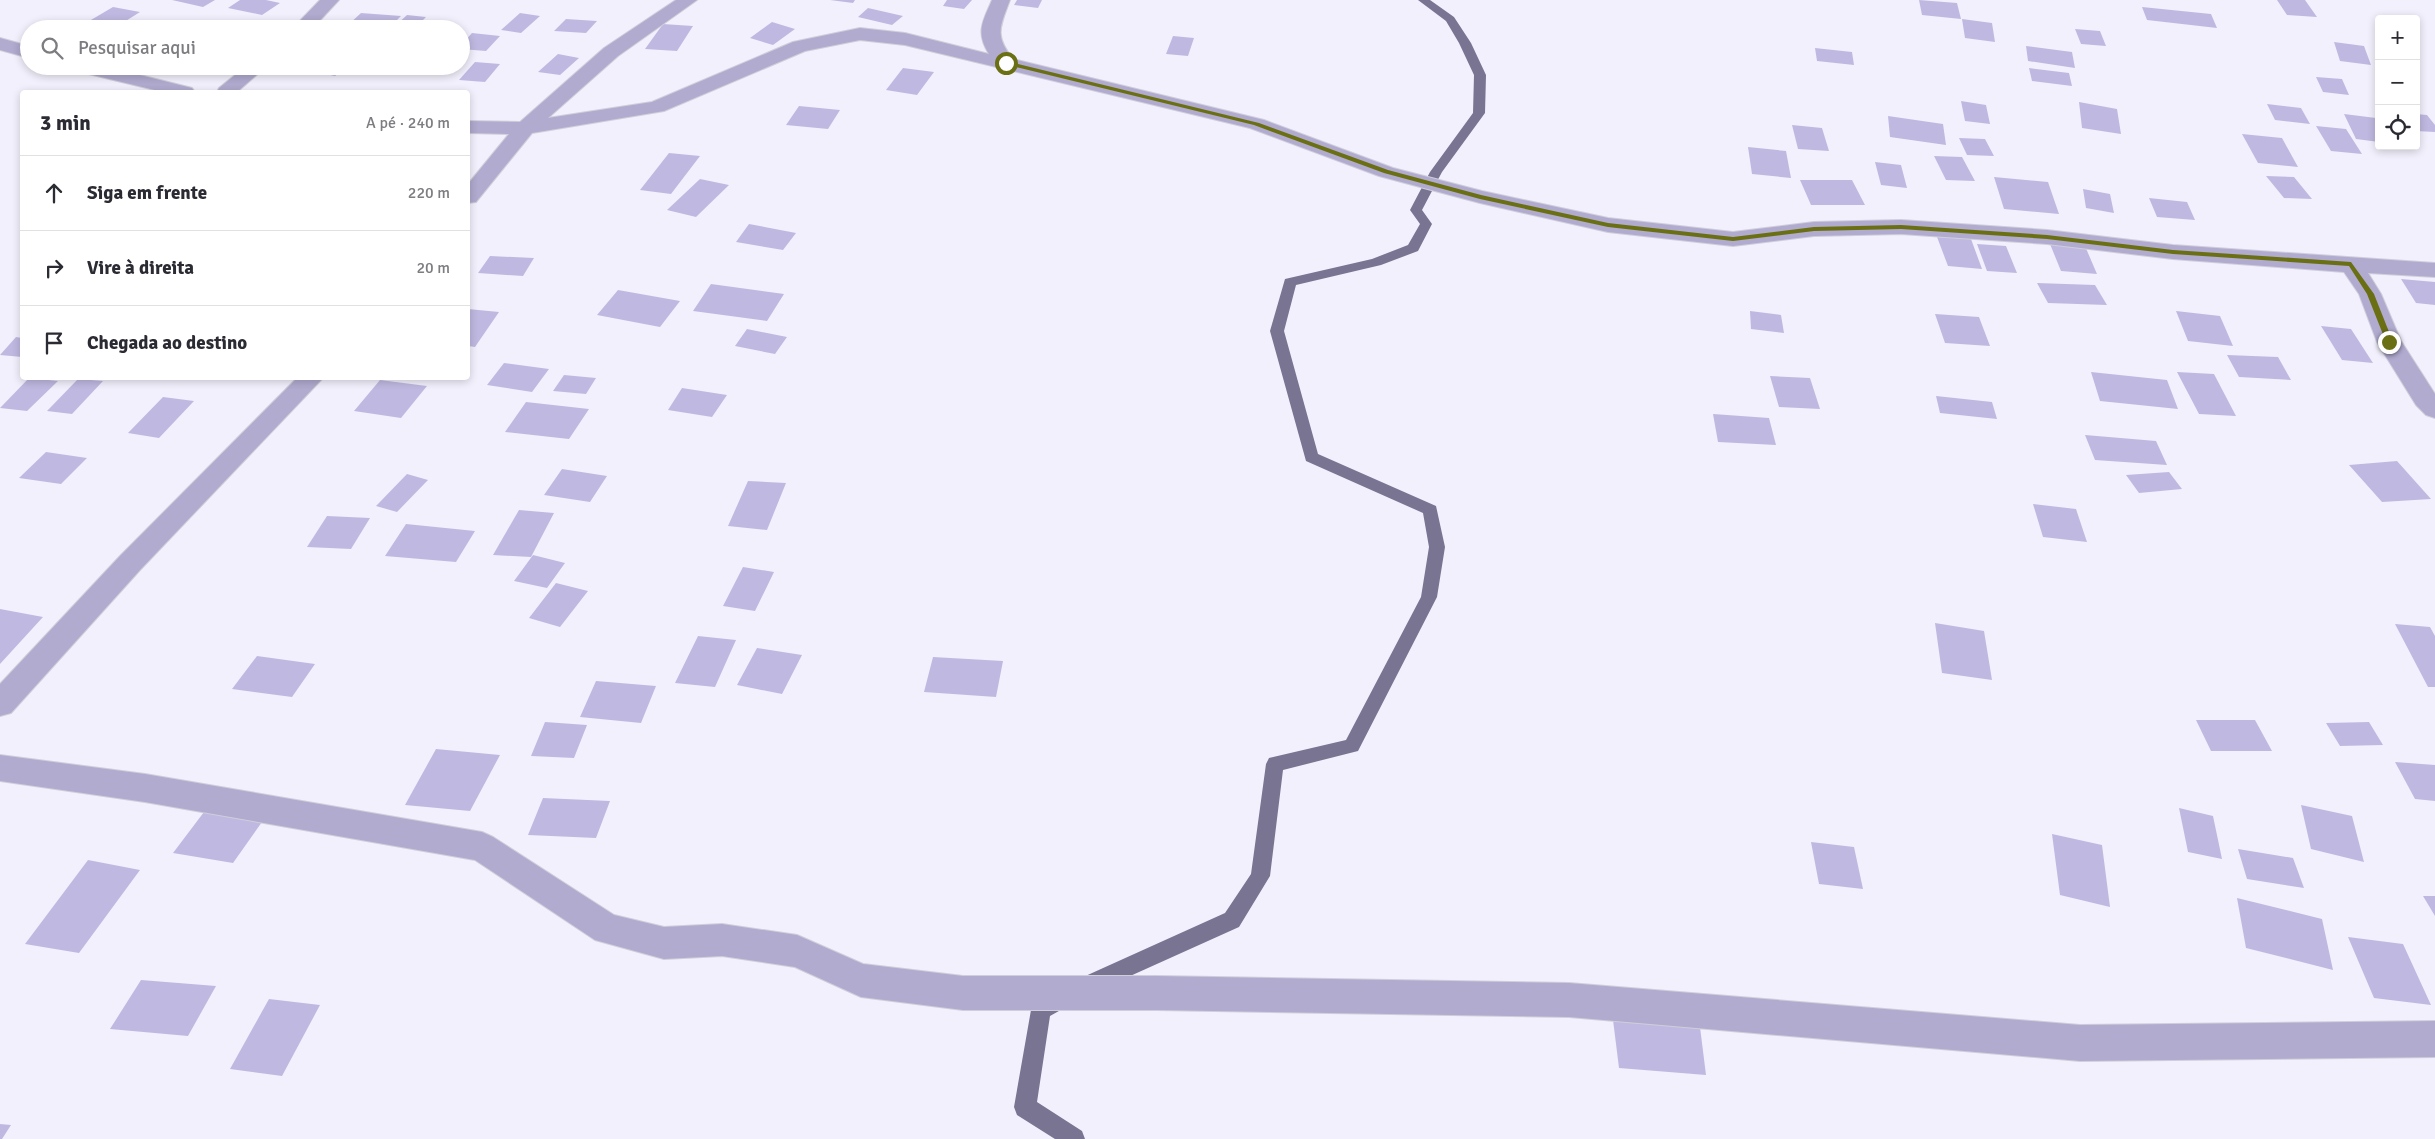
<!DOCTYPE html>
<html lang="pt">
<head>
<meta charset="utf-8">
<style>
  body { margin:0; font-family:Signika,sans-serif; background:#f7f7f7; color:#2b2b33 }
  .controls { position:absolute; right:15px; top:15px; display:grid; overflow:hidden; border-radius:5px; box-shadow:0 2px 8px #0003 }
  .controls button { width:45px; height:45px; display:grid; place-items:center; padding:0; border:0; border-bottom:1px solid #e1e1e2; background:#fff; color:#2b2b33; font:25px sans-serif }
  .stop { position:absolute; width:15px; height:15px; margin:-11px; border:4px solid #6b6f14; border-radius:50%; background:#fff }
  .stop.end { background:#6b6f14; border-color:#fff; box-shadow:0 1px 5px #0008 }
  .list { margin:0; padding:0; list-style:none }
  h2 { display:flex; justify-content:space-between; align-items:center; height:65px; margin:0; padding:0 20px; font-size:21px }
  h2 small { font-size:16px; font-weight:400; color:#7c7c81 }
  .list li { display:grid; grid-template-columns:32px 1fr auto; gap:15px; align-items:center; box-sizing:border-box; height:75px; padding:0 20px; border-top:1px solid #e1e1e2 }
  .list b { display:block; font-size:19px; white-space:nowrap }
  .list em { font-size:16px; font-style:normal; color:#7c7c81 }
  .icon { flex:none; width:28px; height:28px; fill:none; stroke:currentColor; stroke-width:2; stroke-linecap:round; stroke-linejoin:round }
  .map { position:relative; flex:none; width:2435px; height:1139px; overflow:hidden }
  .search { position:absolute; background:#fff; box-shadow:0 2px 8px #0003; left:20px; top:20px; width:450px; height:55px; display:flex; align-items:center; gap:12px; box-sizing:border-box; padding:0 18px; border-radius:28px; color:#7c7c81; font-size:19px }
  .panel { position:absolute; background:#fff; box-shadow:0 2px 8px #0003; left:20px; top:90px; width:450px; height:290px; border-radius:5px }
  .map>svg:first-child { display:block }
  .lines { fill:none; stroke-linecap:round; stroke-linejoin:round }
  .stream { fill:#787492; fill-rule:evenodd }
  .building { fill:#bfb9e1 }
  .street-casing { stroke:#d0ceda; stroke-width:2 }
  .street { fill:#b0abcf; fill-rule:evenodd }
  .route { fill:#6b6f14 }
</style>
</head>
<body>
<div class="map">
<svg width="2435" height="1139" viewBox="0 0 2435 1139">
  <rect width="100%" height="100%" fill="#f2f0fc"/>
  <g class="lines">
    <path class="stream" d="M1418,0H1430L1454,17L1471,43L1486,75L1485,113L1442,172L1422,210L1432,224L1418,251L1381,265L1296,285L1284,331L1318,454L1436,506L1445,547L1437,597L1358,751L1283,770L1270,876L1239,927L1088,995L1081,992L1078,985L1081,978L1225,913L1251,874L1266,764L1269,758L1346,740L1421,597L1429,547L1423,513L1306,461L1270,331L1285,279L1372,259L1408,245L1420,224L1410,210L1430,172L1473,113L1474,75L1459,43L1446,21Z
      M1059,990L1066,993L1069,1000L1066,1007L1050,1016L1037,1102L1082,1131L1085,1139H1055L1017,1115L1014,1107L1031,1010L1034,1003Z"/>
  </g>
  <path class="building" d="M172,0H215L203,7Z
    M240,0H266L280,3L262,15L228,8Z
    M830,0H855L853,3Z
    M947,0H972L964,9L943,6Z
    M1017,0H1042L1038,8L1014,5Z
    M1919,0L1957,3L1961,19L1922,15Z
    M2277,0H2305L2317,17L2287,15Z
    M113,7L140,12L113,29L79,27Z
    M2142,7L2211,14L2217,28L2147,20Z
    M868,8L903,16L892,25L858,17Z
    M361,13L401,16L388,29L348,25Z
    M520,13L540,16L521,33L501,30Z
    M407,15L426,17L414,29H392Z
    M566,19L597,21L586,33L554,31Z
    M1962,19L1992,23L1995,42L1965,38Z
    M772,22L795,29L773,45L750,38Z
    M663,24L693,26L677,51L645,49Z
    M2075,29L2100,31L2106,46L2081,44Z
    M472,33L500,36L486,51L461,49V45Z
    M1173,36L1194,38L1188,56L1166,54Z
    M2334,42L2364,46L2371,65L2340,61Z
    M2026,46L2072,52L2075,68L2028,61Z
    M1815,48L1852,52L1854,65L1817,61Z
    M558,54L579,58L560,75L538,72Z
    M475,62L500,64L485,82L459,80Z
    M278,66H316L306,73Z
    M324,66H349L335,76L316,72Z
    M903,68L934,72L917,95L886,90Z
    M2029,68L2069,73L2072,86L2032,81Z
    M2316,77L2342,79L2349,95L2323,92Z
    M1961,101L1986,105L1990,124L1965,121Z
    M2079,102L2117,109L2121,134L2082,128Z
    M2267,104L2301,108L2310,124L2275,120Z
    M799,106L840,110L828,129L786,125Z
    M2344,114L2376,118L2379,124V142L2356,139Z
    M2416,114L2427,115L2435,125V132L2416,131Z
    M1888,116L1943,124L1946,145L1890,137Z
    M1792,125L1822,128L1829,151L1798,149Z
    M2316,126L2346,129L2362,154L2331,151Z
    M2242,134L2282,138L2298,167L2258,163Z
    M1959,138L1985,139L1994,156L1967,155Z
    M1748,147L1786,151L1791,178L1752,174Z
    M669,153L700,156L671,194L640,190Z
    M1934,156L1962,157L1975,181L1946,180Z
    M1875,162L1901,165L1907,188L1881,185Z
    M2266,176L2294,177L2312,199L2284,198Z
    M1994,177L2048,182L2059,214L2004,209Z
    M700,179L729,185L696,217L667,210Z
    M1800,180H1852L1865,205H1811Z
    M2083,189L2110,194L2114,213L2086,208Z
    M2149,198L2187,202L2195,220L2157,217Z
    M749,224L796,233L783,250L736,242Z
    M1937,237L1971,239L1982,269L1948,266Z
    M1977,244L2006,246L2017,273L1987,271Z
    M2050,244L2085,246L2097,274L2061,271Z
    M490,256L534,258L523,276L478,273Z
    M2401,279L2435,282V305L2416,303Z
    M2037,283L2095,285L2107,305L2048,303Z
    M711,284L784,294L767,321L693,311Z
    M618,290L680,301L660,327L597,315Z
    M468,309L499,312L475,347L468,346Z
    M1750,311L1781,315L1784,333L1751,329Z
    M2176,311L2220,316L2233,346L2188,341Z
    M1935,314L1979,317L1990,346L1945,343Z
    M2321,326L2351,329L2373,363L2342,360Z
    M747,329L787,337L775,354L735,346Z
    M16,337L22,338V357L0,355Z
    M2227,355L2278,357L2291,380L2239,377Z
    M504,363L549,369L532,392L487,385Z
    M2091,372L2167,380L2178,409L2100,401Z
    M2177,372L2214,374L2236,416L2199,414Z
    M564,375L596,378L586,394L553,391Z
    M1770,376L1810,378L1820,409L1779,407Z
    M29,378L58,381L27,411L0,408Z
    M78,379L103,381L72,414L47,411Z
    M380,380L427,386L401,418L354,411Z
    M682,388L727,395L712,417L668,410Z
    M1936,396L1992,402L1997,419L1940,413Z
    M163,397L194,401L159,438L128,433Z
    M526,402L589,409L569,439L505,432Z
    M1713,414L1769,418L1776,445L1718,442Z
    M2085,435L2156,441L2167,465L2095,460Z
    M46,452L87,458L61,484L19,478Z
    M2397,461L2431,499L2382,502L2349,465Z
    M562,469L607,476L590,502L544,495Z
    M2169,472L2182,489L2139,493L2126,475Z
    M407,474L428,480L397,512L376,506Z
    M748,481L786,483L767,530L728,526Z
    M2033,504L2076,509L2087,542L2043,537Z
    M519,510L554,513L531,557L493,555Z
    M327,516L370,518L351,549L307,547Z
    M406,524L475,531L456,562L385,556Z
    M533,555L565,563L547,588L514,581Z
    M743,567L774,572L755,611L723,606Z
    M556,583L588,591L560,627L529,618Z
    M0,609L43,617L0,664Z
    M1935,623L1984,631L1992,680L1942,673Z
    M2395,624L2430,627L2435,636V687H2428Z
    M698,636L736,640L715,687L675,683Z
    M757,648L802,655L782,694L737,685Z
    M257,656L315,664L292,697L232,689Z
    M933,657L1003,661L996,697L924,692Z
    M596,681L656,686L641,723L580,717Z
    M2196,720H2255L2272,751H2211Z
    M545,722L587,725L574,758L531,756Z
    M2369,722L2383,745L2340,746L2326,723Z
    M436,749L500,755L470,811L405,805Z
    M2395,762L2435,765V801L2415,799Z
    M543,798L610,801L596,838L528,835Z
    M2301,805L2352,816L2364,862L2311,849Z
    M2179,808L2213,816L2222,859L2188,852Z
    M204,812L262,822L233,863L173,853Z
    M2052,834L2102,845L2110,907L2060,895Z
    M1811,842L1854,847L1863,889L1819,884Z
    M2238,849L2293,858L2304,888L2247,879Z
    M88,860L140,870L79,953L25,944Z
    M2423,896H2435V916Z
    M2237,898L2322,919L2333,970L2246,948Z
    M2348,937L2403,944L2431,1005L2374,998Z
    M141,980L216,986L188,1036L110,1029Z
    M269,999L320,1005L282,1076L230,1069Z
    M1612,1012L1699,1019L1706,1075L1619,1068Z
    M0,1124L11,1125L2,1139H0Z"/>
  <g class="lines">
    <defs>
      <path id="street" d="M320,0H339L312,29H292Z
        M676,0H697L618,56L548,118L652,102L793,42L860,28L905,33L989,54C975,32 983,21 992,0H1010C1000,27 994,35 1013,59L1264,120L1393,168L1482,191L1608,218L1733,232L1814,222L1901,220L2047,230L2173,245L2435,263V277L2368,273L2381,294L2401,341L2435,394V418L2426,415L2416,405L2377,342L2359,294L2344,272L2173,259L2047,244L1901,234L1814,236L1733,246L1608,232L1480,203L1379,176L1250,128L905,45L860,40L805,51L664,111L532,133L476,202L468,203V184L509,134L468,133V121L520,122L604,48Z
        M0,38L29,46V58L0,50Z
        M70,66H104L192,88L195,92H163L72,70Z
        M246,66H267L237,92H217L219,88Z
        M297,378H323L140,570L11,713L0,716V684L120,556Z
        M0,755L145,774L482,832L493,837L614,915L664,927L722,924L797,935L863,964L963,976H1157L1569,983L2080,1025L2435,1021V1057L2080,1061L1569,1017L1157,1010H963L861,997L795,967L722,956L664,959L595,940L475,860L145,802L0,781Z"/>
    </defs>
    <use href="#street" class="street-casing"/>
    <use href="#street" class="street"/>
  </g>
  <path class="route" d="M1006,61L1259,123L1388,170L1481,195L1608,223L1733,237L1814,227L1901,225L2047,235L2173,250L2351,262L2374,294L2393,342L2389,344L2386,342L2367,294L2349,266L2173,254L2047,239L1901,229L1814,231L1733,241L1608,227L1480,199L1384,173L1254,125L1004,64Z"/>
</svg>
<div class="controls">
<button>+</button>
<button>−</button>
<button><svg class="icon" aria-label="locate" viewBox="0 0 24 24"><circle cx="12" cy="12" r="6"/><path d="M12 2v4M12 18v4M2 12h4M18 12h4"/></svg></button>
</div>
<div class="stop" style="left:1006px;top:63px"></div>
<div class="stop end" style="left:2389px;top:342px"></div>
<div class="search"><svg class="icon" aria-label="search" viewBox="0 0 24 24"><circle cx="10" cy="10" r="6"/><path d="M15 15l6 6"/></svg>Pesquisar aqui</div>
<section class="panel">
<h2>3 min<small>A pé · 240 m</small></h2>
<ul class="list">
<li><svg class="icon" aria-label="ahead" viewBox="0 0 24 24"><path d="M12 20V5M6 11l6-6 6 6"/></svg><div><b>Siga em frente</b></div><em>220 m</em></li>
<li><svg class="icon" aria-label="right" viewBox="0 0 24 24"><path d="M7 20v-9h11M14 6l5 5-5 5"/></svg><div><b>Vire à direita</b></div><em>20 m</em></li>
<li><svg class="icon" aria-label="arrive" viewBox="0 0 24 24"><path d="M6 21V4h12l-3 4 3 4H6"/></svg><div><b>Chegada ao destino</b></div></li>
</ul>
</section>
</div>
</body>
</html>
